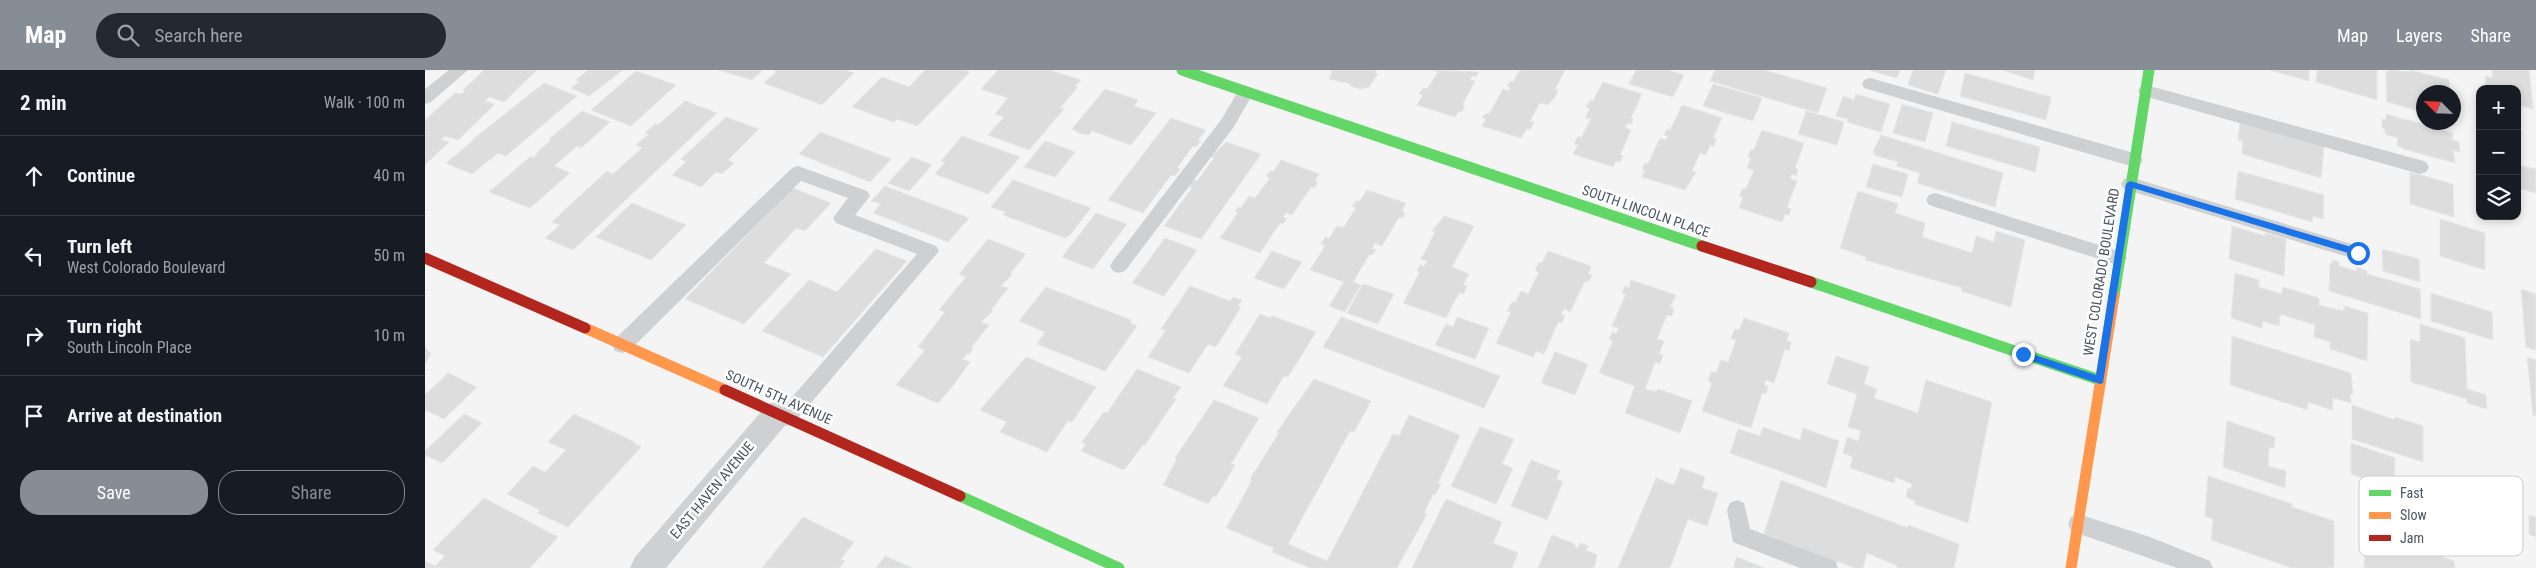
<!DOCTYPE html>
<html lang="en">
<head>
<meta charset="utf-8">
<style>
  body { margin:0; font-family:"Roboto Condensed",sans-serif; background:#242831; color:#f1f3f6 }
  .controls { position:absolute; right:15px; top:15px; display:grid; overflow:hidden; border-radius:10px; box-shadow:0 2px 8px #0003 }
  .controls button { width:45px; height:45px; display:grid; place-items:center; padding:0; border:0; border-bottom:1px solid #363941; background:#171b24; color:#f1f3f6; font:25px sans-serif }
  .compass { position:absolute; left:1991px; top:15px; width:45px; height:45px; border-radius:50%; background:#171b24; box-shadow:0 2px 8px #0003; rotate:294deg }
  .stop { position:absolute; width:15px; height:15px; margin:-11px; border:4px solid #1a73e8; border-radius:50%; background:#fff }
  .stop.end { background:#1a73e8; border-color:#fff; box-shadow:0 1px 5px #0008 }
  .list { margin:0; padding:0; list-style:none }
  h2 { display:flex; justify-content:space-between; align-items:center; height:65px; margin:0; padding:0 20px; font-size:21px }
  h2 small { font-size:16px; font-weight:400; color:#9ea1a6 }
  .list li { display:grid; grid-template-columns:32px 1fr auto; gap:15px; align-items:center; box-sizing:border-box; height:80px; padding:0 20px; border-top:1px solid #363941 }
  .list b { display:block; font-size:19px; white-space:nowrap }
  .list p { margin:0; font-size:16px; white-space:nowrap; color:#9ea1a6 }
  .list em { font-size:16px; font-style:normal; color:#9ea1a6 }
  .actions { display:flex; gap:10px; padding:15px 20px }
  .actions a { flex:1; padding:11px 0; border:1px solid #868d94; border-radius:20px; text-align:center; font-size:18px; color:#868d94 }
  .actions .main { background:#868d94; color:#fff }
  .icon { flex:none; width:28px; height:28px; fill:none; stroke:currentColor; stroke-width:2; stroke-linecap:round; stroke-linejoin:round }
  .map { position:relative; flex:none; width:2111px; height:498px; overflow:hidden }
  header { display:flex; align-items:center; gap:30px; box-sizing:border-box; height:70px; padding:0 25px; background:#868d94; color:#fff }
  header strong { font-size:24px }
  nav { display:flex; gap:28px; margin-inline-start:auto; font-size:18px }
  .search { width:350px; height:45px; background:#242831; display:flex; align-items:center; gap:12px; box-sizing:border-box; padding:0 18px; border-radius:28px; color:#9ea1a6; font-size:19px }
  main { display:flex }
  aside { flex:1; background:#171b24 }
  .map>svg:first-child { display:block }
  .building { fill:#ddddde; stroke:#e5e6e7 }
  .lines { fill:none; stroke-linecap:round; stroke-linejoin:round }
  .lane { fill:#ced0d2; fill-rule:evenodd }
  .street { fill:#ced0d2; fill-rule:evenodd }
  .fast { stroke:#63d668; stroke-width:11 }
  .slow { stroke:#ff974d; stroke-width:11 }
  .jam { stroke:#b3261e; stroke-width:11 }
  .route { fill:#1a73e8 }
  .labels { text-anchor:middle; stroke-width:5; stroke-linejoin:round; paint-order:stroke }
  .street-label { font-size:14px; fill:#4a5661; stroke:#fff }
  .key { fill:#fff; stroke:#c9ccd0; stroke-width:1 }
  .key-label { font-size:14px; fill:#4a5661 }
</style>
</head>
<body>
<header>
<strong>Map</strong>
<div class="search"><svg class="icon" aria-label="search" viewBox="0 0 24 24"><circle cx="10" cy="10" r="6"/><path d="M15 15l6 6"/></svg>Search here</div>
<nav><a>Map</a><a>Layers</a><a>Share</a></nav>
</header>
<main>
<aside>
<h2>2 min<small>Walk · 100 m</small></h2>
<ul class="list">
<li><svg class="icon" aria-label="ahead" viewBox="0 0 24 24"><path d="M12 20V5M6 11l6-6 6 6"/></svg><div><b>Continue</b></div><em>40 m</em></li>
<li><svg class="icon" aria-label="left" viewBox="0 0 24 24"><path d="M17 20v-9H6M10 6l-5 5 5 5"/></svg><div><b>Turn left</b><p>West Colorado Boulevard</p></div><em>50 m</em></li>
<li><svg class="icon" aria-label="right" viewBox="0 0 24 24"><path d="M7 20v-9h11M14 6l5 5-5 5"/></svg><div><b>Turn right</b><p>South Lincoln Place</p></div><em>10 m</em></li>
<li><svg class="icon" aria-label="arrive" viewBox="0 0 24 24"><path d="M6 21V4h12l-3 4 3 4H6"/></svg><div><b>Arrive at destination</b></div></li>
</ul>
<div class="actions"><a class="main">Save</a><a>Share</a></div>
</aside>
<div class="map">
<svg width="2111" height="498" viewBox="0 0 2111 498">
  <rect width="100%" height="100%" fill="#f4f4f4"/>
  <path class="building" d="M59,0H112L79,32L64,27L60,31L70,34L33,70L20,66L16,70L24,72L0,95V50L30,23L36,24L40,21L38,20Z
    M163,0H198L164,26L146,18L154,12L151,10Z
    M293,0H338L327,10Z
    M421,0L429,3L397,35L339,13L351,2L349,0Z
    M500,0H539L545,2L492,56L472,49L469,52L427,37L457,7L484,17Z
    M573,0H625L656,10L650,16L653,17L635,38L639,39L604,80L563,65L579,47L570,44L583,28L556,19Z
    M904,0H952L950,3L953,4L944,17L935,19L925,16L926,14L904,9L907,1Z
    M1007,0L1054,2L1051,7L1047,6L1045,10L1050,11L1037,35L1040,36L1037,42L1034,41L1030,47L992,35L998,25L994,24L998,18L1002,19L1013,2Z
    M1095,0H1140L1130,19L1133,20L1130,27L1123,35L1115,33L1105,51L1109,52L1105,60L1102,58L1096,68L1057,56L1061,49L1057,48L1061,43L1064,44L1078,19L1084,21L1085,17L1082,16L1085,11L1088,12Z
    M1211,0H1243L1259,5L1248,27L1204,14Z
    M1290,0H1339L1402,18L1393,43L1285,11Z
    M1443,0H1475L1472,8Z
    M1488,0H1521L1513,24L1483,15Z
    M1577,0H1610L1608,10Z
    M1844,0H1884V11Z
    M1892,0H1952V30L1891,12Z
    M1966,0L1985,2V0L2024,10L2025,22H1998V42L1962,32L1961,2Z
    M2067,0H2104L2108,39L2092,35V19H2061L2060,6L2068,8Z
    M211,1L251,15L206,56L166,40Z
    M1540,3L1626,27L1621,50L1535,26Z
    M1178,12L1217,24L1206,48L1208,49L1206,54L1202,53L1201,58L1206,60L1195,85L1198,86L1195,92L1191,91L1188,97L1148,84L1153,75L1149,74L1153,66L1156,68L1166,49L1160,48L1165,38L1161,37L1165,30L1168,31Z
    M119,13L152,26L81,86L73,83L47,104L21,93L49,70H47Z
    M1288,14L1337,28L1328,51L1278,36Z
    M680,19L713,30L709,36L731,43L706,75L667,61L664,65L656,64L647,59Z
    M1431,24L1465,34L1456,62L1422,52L1423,49L1411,46L1418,26L1429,30Z
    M260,31L292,43L148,180L120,168L135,155L127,152L182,101L188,104L217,78L211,75L224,64L220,63L230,54L233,55Z
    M1477,34L1508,43L1500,72L1468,63Z
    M1257,35L1297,48L1288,68L1291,69L1289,76L1285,75L1281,85L1275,83L1267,101L1271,102L1260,120L1217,107L1220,100L1217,99L1220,93L1223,94L1235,68L1241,70L1243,66L1239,65L1242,59L1245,60Z
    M157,41L185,52L156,78L152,76L129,96L145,103L105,138L64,122L105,87L108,88L113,84L111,83L126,70L124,69Z
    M1381,41L1419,52L1412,75L1373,64Z
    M1961,44L2028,63L2027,70L2034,72L2035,82L2028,80L2030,93L1979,79L1972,75L1973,68L1960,64V59L1957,58V49L1961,50Z
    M301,47L334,59L303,90L309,93L297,104L291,102L276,117L247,105L261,92L256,89Z
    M746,48L781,60L773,70L776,71L771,77L768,76L752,98L755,99L750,106L746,105L718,143L683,130Z
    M1815,51L1899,76L1896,108L1817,84L1818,71L1813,70Z
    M1527,52L1615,77L1610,102L1521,76Z
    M1337,60L1379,73L1370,98L1373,100L1371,106L1367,104L1365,108L1372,111L1362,137L1366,139L1364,145L1360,144L1357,152L1314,138L1318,127L1314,126L1318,118L1321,119L1329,100L1322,98L1326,88L1323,87L1326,79L1329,80Z
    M395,62L466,89L445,112L374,84Z
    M1456,65L1578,103L1570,137L1492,113L1495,103L1471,96L1473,92L1449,85L1450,83L1448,82Z
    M537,66L595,87L563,124L510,104L520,92L516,91Z
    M620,71L650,82L630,107L599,97Z
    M801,72L836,84L776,169L739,156L767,118L764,117L769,110L772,111L789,88L786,87Z
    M487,87L507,95L484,121L463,113Z
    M856,90L894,104L890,111L893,112L889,118L886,117L867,145L861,143L858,147L862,149L858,154L855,153L835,183L795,168L813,143L810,142L813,137L816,138L824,126L830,128L845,108L841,106L845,101L848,102Z
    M1448,94L1483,104L1477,127L1441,117Z
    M2092,95L2111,99V123L2092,118Z
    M1813,101L1899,125L1898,149L1888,146L1887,152L1810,129Z
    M1985,102L2028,114L2029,147L1985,134Z
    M588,110L666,138L645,165L640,168L578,145L581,142L566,137Z
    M460,116L544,148L523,172L448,143L456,134L446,131Z
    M368,118L406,133L380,161L371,158L339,193L366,204L319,254L260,229Z
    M942,120L981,133L977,141L980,142L978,148L974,147L957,176L950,173L947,179L951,180L947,185H944L928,212L936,215L920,242L904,236L919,212L885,200L900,176L896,174L900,167L904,169L912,156L918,158L931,138L927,136L931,131H935Z
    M1433,121L1473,134L1470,143L1500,153L1497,167L1547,183L1551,166L1569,172L1571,161L1600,170L1586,237L1536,221L1537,218L1440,190L1441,187L1415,178Z
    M207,133L261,155L226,190L171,167Z
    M671,143L702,154L668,199L637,187Z
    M1019,146L1049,156L1027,197L1044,204L1038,215L1042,216L1038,224L1034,223L1021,248L978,233L995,202L992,201L995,195L999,196L1002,191L996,189L1010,162L1007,161Z
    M2015,149L2060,163V200L2015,186Z
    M1807,156L1840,166V163L1861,169L1859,206L1804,189Z
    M740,168L772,180L739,226L707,213Z
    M563,169L601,184L585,204L587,205L576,216L583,218L566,240L568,241L556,252L564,255L546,278L548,279L544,284H542L537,289L545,292L527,317L513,333L471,315L500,280L493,277L520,242L514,240L541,207L534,204Z
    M451,179L482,191L398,287L337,261L384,210L412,222Z
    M1957,179L1994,189L1995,212L1958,201Z
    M847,181L877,192L859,219L829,208Z
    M1123,181L1166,196L1163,204L1167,205L1163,212L1160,211L1145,242L1139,239L1136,244L1140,246L1137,253L1133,252L1119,284L1111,281L1108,287L1071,273L1086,242L1082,241L1087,232L1090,233L1096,221L1103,224L1114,202L1110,200L1114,192L1117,193Z
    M1907,190L1914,192V196L1932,201L1931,197L1942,201V204L1995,219L1996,249L1904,221L1905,193L1907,194Z
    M1810,203L1834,210V217L1857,224L1858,217L1894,228V235L1905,238L1919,241V236L1943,243L1942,291L1905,279V272L1889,267L1890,255L1855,244L1854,256L1838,251L1837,258L1806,248Z
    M1206,210L1251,225L1245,237L1249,239L1247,246L1242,245L1232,269L1239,271L1234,284L1238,285L1235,294L1230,292L1220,319L1231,322L1233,319L1267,331L1255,363L1200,343L1210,316L1174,303L1188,271L1184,269L1188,262L1191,264L1194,258L1187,256L1201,224L1197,223L1200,216L1204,218Z
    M938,214L969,224L953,254L922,243Z
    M765,216L805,231L808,227L817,230L813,236L816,237L791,277L783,274L764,303L723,287L741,260L736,259Z
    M621,217L706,250L705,253L712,256L680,301L612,274L620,262L594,251Z
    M2096,219L2111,224V280L2101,277Z
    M2006,223L2067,242L2068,270L2006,251Z
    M835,244L845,248L847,246L891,262L863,307L859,306L842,334L798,316L817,287L810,284Z
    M916,247L1075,306L1059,338L898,277Z
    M1032,247L1064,258L1050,289L1010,275L1021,254L1028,257Z
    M1319,248L1364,263L1362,271L1366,272L1364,281L1360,279L1349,313L1341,310L1339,315L1343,316L1341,324L1337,323L1326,358L1277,341L1287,313L1283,311L1286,302L1291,303L1296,290L1303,292L1311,270L1306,268L1310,259L1314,260Z
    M1995,254L2040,268L2042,319L2061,325L2062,339L2042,333V329L1986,312L1985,269L1995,272Z
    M1807,266L1926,303L1928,325L1925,324L1926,333L1908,328L1907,340L1883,332V340L1805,315Z
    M0,277L6,284L0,294Z
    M1130,282L1163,294L1150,325L1116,313Z
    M1411,286L1444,297L1439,314L1452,319L1449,328L1493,343L1501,310L1567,332L1543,453L1489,434L1490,431L1481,427L1483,418L1486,419L1487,414L1470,407L1469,413L1425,398L1428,387L1418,383L1422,367L1433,371L1436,361L1423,357L1432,324L1402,314Z
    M601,287L671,317L647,352L643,351L622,382L575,362L582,352L555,340Z
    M2102,287L2111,290V346L2108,345Z
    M712,299L756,317L748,328L751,329L720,375H718L699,400L656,381L661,374L657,372L679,342L682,343Z
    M23,303L52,317L19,349L0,340V325Z
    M889,309L946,331L929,362L925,361L863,474L902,491L968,364L974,366L984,345L1035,365L1013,413L1016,414L1010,425L1008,424L999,443L1002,444L972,498H885L847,482L849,478L801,458L827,410L825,409L854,363L852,362Z
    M789,330L834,348L806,394L810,395L791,427L788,426L783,434L738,415L752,389L750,388Z
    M1927,335L1970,350V347L1998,356V392L1927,369Z
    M39,344L57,353L17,393L0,385V381Z
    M149,344L208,371L207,372L216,377L143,457L112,443L115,440L82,424L108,396L120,402L141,380L123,372Z
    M1802,351L1850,367L1849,378L1844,377L1843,396L1861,401L1860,418L1798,397Z
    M1055,357L1089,369L1077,394L1088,398L1071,434L1026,416Z
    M1338,357L1375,370L1378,358L1414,371L1401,418L1305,383L1313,359L1335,366Z
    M1926,373L1970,388L1969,419L1926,404Z
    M1106,390L1135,401L1131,409L1138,412L1122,450L1086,436Z
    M1256,398L1280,407L1277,418L1293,423L1282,456L1263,449L1245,498H1193L1231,408L1249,415Z
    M1783,406L1867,434V437L1909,451V498H1867L1786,470L1788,449L1780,446Z
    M1356,410L1483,458V455L1534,474L1529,498H1472L1473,496L1442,483L1438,498H1430L1412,491V494L1339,464Z
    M59,428L133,467L105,498H0V491L10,496L20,486L8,480Z
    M1021,429L1077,452L1068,473L1093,483L1087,498H987Z
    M2104,445L2111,447V467L2104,464Z
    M378,447L429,472L416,489L420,491L414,498H337Z
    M1940,460L2029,491L2030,498H1939L1940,485L1936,483L1935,475L1940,477Z
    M1127,465L1150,474L1149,476L1153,478L1155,473L1163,476L1161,480L1172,485L1169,498H1113Z
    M460,486L487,498H451Z
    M1312,487L1339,498H1308Z"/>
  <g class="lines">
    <path class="lane" d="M24,0H43L6,32L0,34V19Z
      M1445,8L1709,83L1715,85L1718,90L1715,95L1709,97L1439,18L1437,14L1439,10Z
      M1721,15L1995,90L2001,92L2004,97L2001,102L1995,104L1715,25L1713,21L1715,17Z
      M821,16L827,18L829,22L808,58L700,201L694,203L688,201L685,196L688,191L796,50L815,18Z
      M373,96L442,121L445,126L430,145L511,176L514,181L369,353L362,356L355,353L352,347L355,341L492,184L411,153L408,148L423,128L376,111L204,281L197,283L190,281L187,275L190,269L367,98Z
      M1705,107L1933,176L1939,178L1942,183L1939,188L1933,190L1699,119L1696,114L1699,109Z
      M1510,123L1699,183L1702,188L1699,193L1693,195L1504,135L1501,130L1504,125Z
      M1312,430L1319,433L1325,459L1410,491L1413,498H1375L1308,472L1302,440L1305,433Z
      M1653,444L1725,467L1785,491L1788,498H1752L1646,461L1643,454L1646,447Z"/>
    <path class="street" d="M353,330L363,334L367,343L363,352L241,498H205L210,487L343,334Z"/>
    <path class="fast" d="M757,0L1277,176
      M1386,212L1675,310
      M1689,226L1724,0
      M535,426L694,498"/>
    <path class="slow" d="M160,258L300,320
      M1646,498L1689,226"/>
    <path class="jam" d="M1277,176L1386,212
      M0,188L160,258
      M300,320L535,426"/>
  </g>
  <path class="route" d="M1705,111L1933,179L1937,183L1933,186L1708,118L1678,313L1675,314L1595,287L1594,284L1598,281L1671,305L1701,114Z"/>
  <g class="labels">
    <g class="street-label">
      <text transform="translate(1221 141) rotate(19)" y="5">SOUTH LINCOLN PLACE</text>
      <text transform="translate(1676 202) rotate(-81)" y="5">WEST COLORADO BOULEVARD</text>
      <text transform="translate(354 327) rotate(24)" y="5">SOUTH 5TH AVENUE</text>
      <text transform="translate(287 420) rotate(-50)" y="5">EAST HAVEN AVENUE</text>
    </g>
  </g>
  <rect x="1934" y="406" width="164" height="80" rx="8" class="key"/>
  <rect x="1944" y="420" width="22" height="6" fill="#63d668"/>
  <rect x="1944" y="442" width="22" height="7" fill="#ff974d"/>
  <rect x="1944" y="465" width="22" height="6" fill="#b3261e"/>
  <g class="key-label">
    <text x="1975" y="428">Fast</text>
    <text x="1975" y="450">Slow</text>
    <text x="1975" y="473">Jam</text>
  </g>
</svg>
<div class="controls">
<button>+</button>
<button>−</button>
<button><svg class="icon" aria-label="layers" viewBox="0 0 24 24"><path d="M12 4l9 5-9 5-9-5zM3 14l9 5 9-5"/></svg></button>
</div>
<svg class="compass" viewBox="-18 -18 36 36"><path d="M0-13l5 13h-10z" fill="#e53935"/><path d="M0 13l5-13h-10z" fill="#9ea1a6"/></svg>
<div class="stop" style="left:1933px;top:183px"></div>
<div class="stop end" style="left:1598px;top:284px"></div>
</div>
</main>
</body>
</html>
